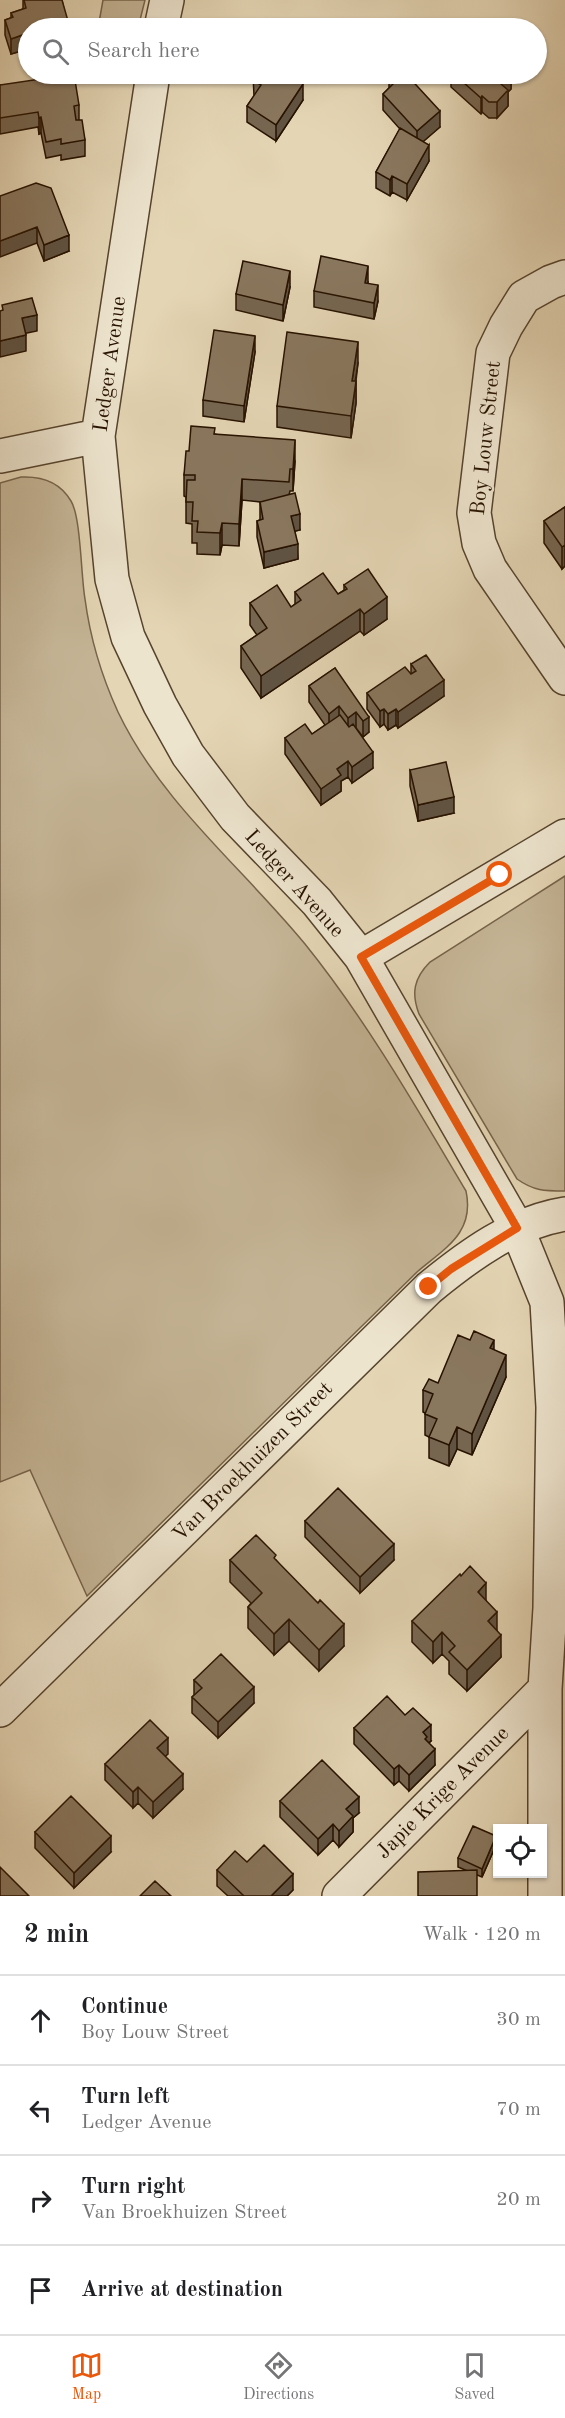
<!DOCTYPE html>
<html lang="en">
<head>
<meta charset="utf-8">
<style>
  body { margin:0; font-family:"Old Standard TT",serif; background:#f6f6f6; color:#202124 }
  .controls { position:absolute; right:18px; bottom:18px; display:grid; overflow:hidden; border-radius:0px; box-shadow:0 2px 4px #0004 }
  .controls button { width:54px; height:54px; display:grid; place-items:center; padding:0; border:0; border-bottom:2px solid #e0e0e0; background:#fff; color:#202124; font:30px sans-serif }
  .stop { position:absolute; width:18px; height:18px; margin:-14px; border:4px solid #ea580c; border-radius:50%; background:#fff }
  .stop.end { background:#ea580c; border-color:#fff; box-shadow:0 2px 6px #0008 }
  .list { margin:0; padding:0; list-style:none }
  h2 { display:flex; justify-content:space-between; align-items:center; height:78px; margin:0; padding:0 24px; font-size:26px }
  h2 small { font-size:20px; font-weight:400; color:#757577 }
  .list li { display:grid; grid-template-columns:39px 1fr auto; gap:18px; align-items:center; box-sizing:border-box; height:90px; padding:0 24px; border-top:2px solid #e0e0e0 }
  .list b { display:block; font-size:22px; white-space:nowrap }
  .list p { margin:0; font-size:20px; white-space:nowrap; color:#757577 }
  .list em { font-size:20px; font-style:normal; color:#757577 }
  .icon { flex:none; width:33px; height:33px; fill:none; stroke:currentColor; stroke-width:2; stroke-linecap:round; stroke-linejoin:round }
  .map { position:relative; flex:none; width:565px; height:1896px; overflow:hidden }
  .search { position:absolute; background:#fff; box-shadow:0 2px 4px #0004; left:18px; right:18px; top:18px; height:66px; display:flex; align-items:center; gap:15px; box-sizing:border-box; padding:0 21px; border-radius:33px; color:#757577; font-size:22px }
  .sheet { height:438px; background:#fff }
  nav { display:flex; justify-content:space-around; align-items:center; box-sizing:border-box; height:84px; border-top:2px solid #e0e0e0; background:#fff; font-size:16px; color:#757577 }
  nav a { display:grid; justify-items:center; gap:3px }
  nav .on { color:#ea580c }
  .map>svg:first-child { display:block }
  .green { fill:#c4b495; stroke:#76634a; stroke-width:1.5 }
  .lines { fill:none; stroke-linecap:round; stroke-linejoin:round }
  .minor-casing { stroke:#56432d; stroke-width:36 }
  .minor { stroke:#ede4ce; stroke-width:33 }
  .wall { fill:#766651; stroke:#271200; stroke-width:1.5 }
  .shaded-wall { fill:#605342; stroke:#271200; stroke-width:1.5 }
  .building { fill:#89775e; stroke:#271200; stroke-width:1.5 }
  .route { stroke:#ea580c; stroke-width:8 }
  .labels { text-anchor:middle; stroke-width:5; stroke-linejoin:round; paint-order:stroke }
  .street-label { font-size:21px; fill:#271200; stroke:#ede4ce }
</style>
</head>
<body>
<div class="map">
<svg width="565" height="1896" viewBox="0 0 565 1896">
  <rect width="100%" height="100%" fill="#e4d5b4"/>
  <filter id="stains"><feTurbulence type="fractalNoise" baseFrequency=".00333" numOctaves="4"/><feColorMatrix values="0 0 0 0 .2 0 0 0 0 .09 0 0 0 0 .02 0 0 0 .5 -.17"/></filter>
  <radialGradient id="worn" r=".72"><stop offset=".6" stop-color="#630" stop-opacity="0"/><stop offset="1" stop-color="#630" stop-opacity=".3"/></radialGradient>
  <path class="green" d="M103,0H145L138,28H98Z
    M21,477C42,476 60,482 71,501C81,517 81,577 85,599C90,637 102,677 118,712C162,804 242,867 305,944C367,1021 416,1107 466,1191C475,1233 445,1248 417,1272L87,1596L30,1470L0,1482V483Z
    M565,876V1191C544,1191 534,1191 517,1179L419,1014C411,993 414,978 430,962Z"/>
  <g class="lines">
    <defs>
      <path id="minor" d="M161,28L167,0
        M153,74L98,436L112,579L128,637L160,705L188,755L235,817L317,902L361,957L517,1228L547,1302L553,1407L550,1608L545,1689V1896
        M565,277L551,282L524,297L506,326L493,353L474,513L479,543L490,569L565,678
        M0,456L98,436
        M361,957L565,836
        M0,1710L429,1288C468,1256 514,1222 565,1214
        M339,1896L545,1689"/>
    </defs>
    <use href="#minor" class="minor-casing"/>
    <use href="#minor" class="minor"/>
  </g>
  <path class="wall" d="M23,0H62L68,28H28V49L11,54L5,35V20L11,18V13L23,9Z
    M253,74L303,100L276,141L247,122V106L254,96Z
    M451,74H511V89L508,92V106L497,118H489L482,112L481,114L451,87Z
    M389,77L440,127L423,141L429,161L407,200L392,192L390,196L376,188V172L400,129L383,110V94L389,88Z
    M0,85L79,105V120L85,140V156L61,160V155L46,158L41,133L39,134L38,127L0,134Z
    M0,196L69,251L44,261L37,243Z
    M368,282V283L378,301L374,319L314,307V291Z
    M290,287L283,321L236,310V294Z
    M255,352L244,422L203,416V400Z
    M358,363L356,381V403L351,438L277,427V406Z
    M215,434L295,461L293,491H290L289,495L300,530L295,531L298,559L264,568L257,537V521L260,520V502L242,500L239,546L222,545L220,555L197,554V543H192V524L186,523V497L184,496V475L189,451Z
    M565,507V566L562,569L544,543V521Z
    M344,585L387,619L364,635L360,631L261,698L241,668V646L257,635L250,625V603L291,607L295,604V592L338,594L344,590Z
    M411,664L444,696L398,728L396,725L388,730L384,724L380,727L367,709V693L411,674Z
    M335,668L369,732L363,737L356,728L373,768L352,783L348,777L341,781V791L321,805L285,754V738L312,734L325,725L309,702V686Z
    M410,770L454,813L418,821L410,786Z
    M494,1350L506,1377L472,1455L457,1449L449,1466L429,1458V1437L425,1435V1413L423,1412V1390L438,1383Z
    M305,1521L394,1560L360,1593L305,1537Z
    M230,1560H276L344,1646L319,1671L289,1641L274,1655L248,1628V1607L251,1603L230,1582Z
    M486,1601L497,1631L501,1657L467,1691L449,1674V1661L442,1654L433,1663L412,1642V1621Z
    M194,1680L254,1703L218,1738L192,1713V1697L194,1695Z
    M354,1728L431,1741L429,1743L435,1765L409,1791L399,1781L394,1785L354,1744Z
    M168,1754L165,1756L183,1789L153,1818L138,1803L133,1808L105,1780V1764Z
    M280,1801L359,1813L353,1818V1832L339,1847L333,1840L318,1855L280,1817Z
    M35,1832L111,1852L74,1888L35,1848Z
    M496,1845L482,1877L458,1867V1858Z
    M247,1862L293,1890L287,1896H228L217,1886V1870Z"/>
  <path class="shaded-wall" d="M68,21V28H43Z
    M28,33V49L11,54V39Z
    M511,74V89L508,92V106L497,118V102L501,84Z
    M303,84V100L276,141V125Z
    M482,96V112L481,114V98Z
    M440,111V127L417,147V131Z
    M41,117V133L39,134V118Z
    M429,145V161L407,200V184Z
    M392,176V192L390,196V180Z
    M37,227V243L0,257V241Z
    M69,235V251L44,261V245Z
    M368,266V282L365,298V283Z
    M290,271V287L283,321V305Z
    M378,285V301L374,319V303Z
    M37,315V331L22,334V318Z
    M26,335V351L0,357V341Z
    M255,336V352L244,422V406Z
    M358,342V363L352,402V381Z
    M356,381V403L351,438V416Z
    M295,440V461L293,491V469Z
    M242,479V500L239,546V524Z
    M300,514V530L291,532V516Z
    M222,523V545L220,555V533Z
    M298,544V559L264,568V552Z
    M565,545V566L562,569V547Z
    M387,597V619L364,635V614Z
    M360,609V631L261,698V676Z
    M444,680V696L398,728V712Z
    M339,706V722L329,729V714Z
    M384,709V724L380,727V711Z
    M396,709V725L388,730V714Z
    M356,712V728L348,734V718Z
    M369,717V732L363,737V721Z
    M373,752V768L352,783V767Z
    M348,761V777L341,781V791L321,805V789L337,769Z
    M454,797V813L418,821V805Z
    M494,1340V1361L490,1348Z
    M506,1355V1377L472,1455V1434Z
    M457,1427V1449L449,1466V1445Z
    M394,1544V1560L360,1593V1577Z
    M486,1583V1605L478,1592Z
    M497,1612V1634L488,1621Z
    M289,1619V1641L274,1655V1634Z
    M344,1624V1646L319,1671V1650Z
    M442,1632V1654L433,1663V1642Z
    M501,1635V1657L467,1691V1670Z
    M254,1687V1703L218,1738V1722Z
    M431,1725V1741L427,1744L423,1732Z
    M168,1738V1754L157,1764V1748Z
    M435,1749V1765L409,1791V1775Z
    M399,1765V1781L394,1785V1769Z
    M183,1774V1789L153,1818V1802Z
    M138,1787V1803L133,1808V1792Z
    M359,1797V1813L353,1818V1832L339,1847V1831L346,1809Z
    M333,1824V1840L318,1855V1839Z
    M111,1836V1852L74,1888V1873Z
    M496,1836V1845L482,1877V1869Z
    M293,1874V1890L287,1896H271Z"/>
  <path class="building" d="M24,0H62L68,21L43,28H28V33L11,39L5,20L13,17L11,13L26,8Z
    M465,21L477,28H460Z
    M74,74L79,105L74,106L76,120H82L85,140L61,144V139L46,142L41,117L39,118L38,112L0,118V85Z
    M253,74H287L303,84L276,125L247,106L261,85L253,80L255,76Z
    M393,74H406L440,111L417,131L383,94L394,83L389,77Z
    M454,74H511L501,84L508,90L497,102H489L482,96L481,98Z
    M400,128L429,145L407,184L392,176L390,180L376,172Z
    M36,183L51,188L69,235L44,245L37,227L0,241V196Z
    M321,256L368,266L365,283L378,285L374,303L314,291Z
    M243,261L290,271L283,305L236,294Z
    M32,298L37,315L22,318L26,335L0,341V311L3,310L2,305Z
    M214,330L255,336L244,406L203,400Z
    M287,332L358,342L352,381H356L351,416L277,406Z
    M191,426L215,428L214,434L295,440L293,469H290L289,482L242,479L239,524L222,523L220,533L197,532L198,521H192L193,502H186L187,480H195V475H184L186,451H189Z
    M295,493L300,514L291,516L298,544L264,552L257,521L263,519L260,502Z
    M565,507V545L562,547L544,521Z
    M368,569L387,597L364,614L360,609L261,676L241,646L267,628L250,603L277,585L291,607L301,600L295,592L323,573L338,594L347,589L344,585Z
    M426,655L444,680L398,712L396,709L388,714L384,709L380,711L367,693L405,667L411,674L416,671L411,664Z
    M335,668L369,717L363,721L356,712L348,718L339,706L329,714L309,686Z
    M340,715L349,727L353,724L373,752L352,767L348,761L337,769L341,775L321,789L285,738L305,724L312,734Z
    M446,762L454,797L418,805L410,770Z
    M474,1331L494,1340L490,1348L506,1355L472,1434L457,1427L449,1445L429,1437L437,1419L425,1414L433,1394L423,1390L429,1379L438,1383L458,1335L470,1340Z
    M338,1488L394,1544L360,1577L305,1521Z
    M256,1535L276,1555L274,1558L318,1603L320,1600L344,1624L319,1650L289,1619L274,1634L248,1607L262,1593L230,1560Z
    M470,1566L486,1583L478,1592L497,1612L488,1621L501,1635L467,1670L449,1652L455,1646L442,1632L433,1642L412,1621L460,1574L461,1576Z
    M221,1654L254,1687L218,1722L192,1697L202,1688L194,1680Z
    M387,1696L405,1715L413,1708L431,1725L423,1732L427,1737L425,1739L435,1749L409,1775L399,1765L394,1769L354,1728Z
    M150,1720L168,1738L157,1748L183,1774L153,1802L138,1787L133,1792L105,1764Z
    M322,1760L359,1797L346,1809L353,1816L339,1831L333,1824L318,1839L280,1801Z
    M71,1796L111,1836L74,1873L35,1832Z
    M473,1826L496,1836L482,1869L458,1858Z
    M264,1845L293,1874L271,1896H244L217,1870L235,1851L247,1862Z
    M0,1867L29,1896H0Z
    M477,1870V1896H418V1872Z
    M155,1881L171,1896H140Z"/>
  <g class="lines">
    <path class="route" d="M429,1287L451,1269L517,1228L361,957L500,875"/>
  </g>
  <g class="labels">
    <g class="street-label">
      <text transform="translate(109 364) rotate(-82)" y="7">Ledger Avenue</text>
      <text transform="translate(485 438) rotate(-84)" y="7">Boy Louw Street</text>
      <text transform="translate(295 883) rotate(48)" y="7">Ledger Avenue</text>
      <text transform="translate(252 1461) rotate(-45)" y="7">Van Broekhuizen Street</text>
      <text transform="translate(442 1792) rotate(-45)" y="7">Japie Krige Avenue</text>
    </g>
  </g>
  <rect width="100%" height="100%" filter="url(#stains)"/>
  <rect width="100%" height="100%" fill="url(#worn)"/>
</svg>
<div class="controls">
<button><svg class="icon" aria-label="locate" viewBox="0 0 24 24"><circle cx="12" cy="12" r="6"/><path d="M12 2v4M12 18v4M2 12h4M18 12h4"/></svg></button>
</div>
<div class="stop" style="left:500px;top:875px"></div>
<div class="stop end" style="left:429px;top:1287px"></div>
<div class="search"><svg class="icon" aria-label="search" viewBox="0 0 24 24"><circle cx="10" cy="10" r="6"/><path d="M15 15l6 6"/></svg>Search here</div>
</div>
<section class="sheet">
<h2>2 min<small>Walk · 120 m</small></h2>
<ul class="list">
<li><svg class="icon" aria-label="ahead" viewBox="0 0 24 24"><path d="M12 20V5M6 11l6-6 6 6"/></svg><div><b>Continue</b><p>Boy Louw Street</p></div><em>30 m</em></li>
<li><svg class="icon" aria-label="left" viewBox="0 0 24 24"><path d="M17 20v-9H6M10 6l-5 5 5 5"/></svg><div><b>Turn left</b><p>Ledger Avenue</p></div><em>70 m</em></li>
<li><svg class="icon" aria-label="right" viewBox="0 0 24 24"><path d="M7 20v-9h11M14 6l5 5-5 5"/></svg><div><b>Turn right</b><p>Van Broekhuizen Street</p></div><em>20 m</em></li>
<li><svg class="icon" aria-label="arrive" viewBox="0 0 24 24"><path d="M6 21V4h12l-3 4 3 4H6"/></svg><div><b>Arrive at destination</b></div></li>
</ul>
</section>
<nav>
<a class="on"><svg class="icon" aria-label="map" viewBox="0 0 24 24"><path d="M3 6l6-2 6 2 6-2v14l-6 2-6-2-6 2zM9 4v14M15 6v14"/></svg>Map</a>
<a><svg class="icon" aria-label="directions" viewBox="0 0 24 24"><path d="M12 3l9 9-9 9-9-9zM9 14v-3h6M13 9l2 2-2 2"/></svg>Directions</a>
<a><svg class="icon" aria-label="saved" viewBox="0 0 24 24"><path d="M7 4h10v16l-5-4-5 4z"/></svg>Saved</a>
</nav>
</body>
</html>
